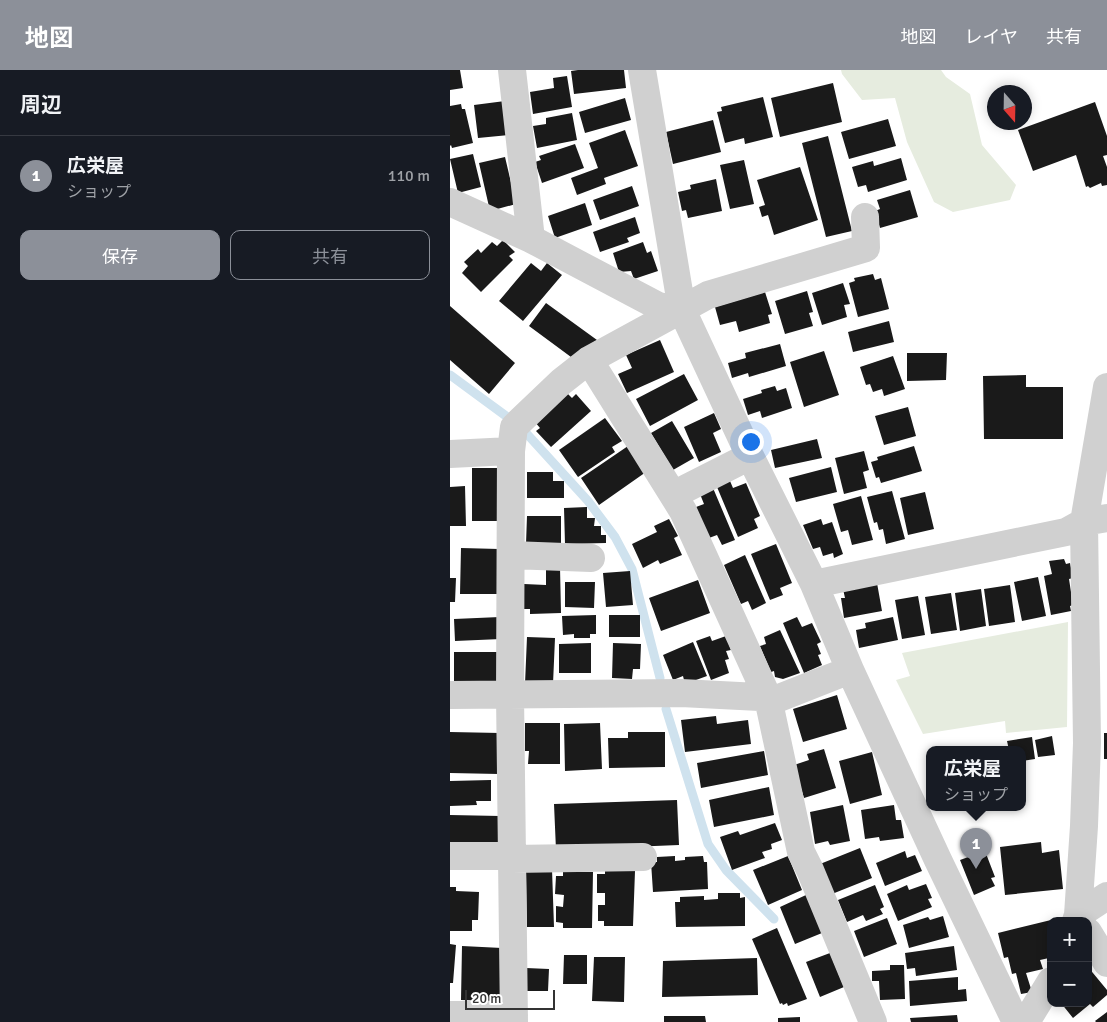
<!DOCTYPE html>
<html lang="ja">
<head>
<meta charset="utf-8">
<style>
  body { margin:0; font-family:Signika,"Noto Sans JP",sans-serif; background:#242831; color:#f1f3f6 }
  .controls { position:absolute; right:15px; bottom:15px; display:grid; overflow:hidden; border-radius:10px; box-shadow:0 2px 12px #0003 }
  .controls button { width:45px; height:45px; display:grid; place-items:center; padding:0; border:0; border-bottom:1px solid #363941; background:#171b24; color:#f1f3f6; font:25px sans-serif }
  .compass { position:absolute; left:537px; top:15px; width:45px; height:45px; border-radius:50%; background:#171b24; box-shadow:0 2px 12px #0003; rotate:160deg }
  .scale { position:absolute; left:15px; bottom:12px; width:90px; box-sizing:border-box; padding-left:5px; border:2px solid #333; border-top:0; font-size:14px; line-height:18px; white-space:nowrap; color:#333; -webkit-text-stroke:4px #fff; paint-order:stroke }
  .you { position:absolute; left:300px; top:371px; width:18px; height:18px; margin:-12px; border:4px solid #fff; border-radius:50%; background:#1a73e8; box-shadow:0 0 0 8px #1a73e833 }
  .badge { display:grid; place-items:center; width:32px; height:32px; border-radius:50%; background:#8c9099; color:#fff; font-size:16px; font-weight:700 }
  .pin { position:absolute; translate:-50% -41px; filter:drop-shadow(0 1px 2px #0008) }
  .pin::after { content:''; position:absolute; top:26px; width:18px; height:15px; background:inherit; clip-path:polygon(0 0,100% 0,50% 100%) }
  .popup { position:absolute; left:476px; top:676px; width:100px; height:65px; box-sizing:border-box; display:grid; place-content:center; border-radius:10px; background:#171b24; filter:drop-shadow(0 1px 4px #0005); font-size:16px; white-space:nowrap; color:#9ea1a6 }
  .popup b { font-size:19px; color:#f1f3f6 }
  .popup::after { content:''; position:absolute; left:50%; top:100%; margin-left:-10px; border:10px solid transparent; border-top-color:#171b24 }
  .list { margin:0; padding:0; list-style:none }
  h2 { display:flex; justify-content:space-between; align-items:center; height:65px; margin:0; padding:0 20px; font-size:21px }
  h2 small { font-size:16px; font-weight:400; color:#9ea1a6 }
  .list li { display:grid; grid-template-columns:32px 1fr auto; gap:15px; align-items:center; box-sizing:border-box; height:80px; padding:0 20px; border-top:1px solid #363941 }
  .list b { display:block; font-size:19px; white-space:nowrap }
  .list p { margin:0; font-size:16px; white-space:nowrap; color:#9ea1a6 }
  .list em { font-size:16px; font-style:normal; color:#9ea1a6 }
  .actions { display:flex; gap:10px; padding:15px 20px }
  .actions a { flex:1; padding:11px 0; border:1px solid #8c9099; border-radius:10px; text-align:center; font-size:18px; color:#8c9099 }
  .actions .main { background:#8c9099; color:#fff }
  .map { position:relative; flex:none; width:657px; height:952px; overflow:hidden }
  header { display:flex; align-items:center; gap:30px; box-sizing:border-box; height:70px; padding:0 25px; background:#8c9099; color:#fff }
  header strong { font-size:24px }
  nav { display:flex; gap:28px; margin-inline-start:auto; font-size:18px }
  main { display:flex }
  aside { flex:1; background:#171b24 }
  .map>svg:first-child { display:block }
  .green { fill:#e6ecdf }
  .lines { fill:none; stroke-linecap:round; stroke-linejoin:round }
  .stream { stroke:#cfe2ee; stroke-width:9 }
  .building { fill:#1a1a1a }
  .minor { stroke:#d0d0d0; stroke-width:28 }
</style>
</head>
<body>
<header>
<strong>地図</strong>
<nav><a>地図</a><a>レイヤ</a><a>共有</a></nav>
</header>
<main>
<aside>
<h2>周辺<small></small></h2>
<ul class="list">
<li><span class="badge">1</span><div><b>広栄屋</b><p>ショップ</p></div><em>110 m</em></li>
</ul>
<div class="actions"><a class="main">保存</a><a>共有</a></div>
</aside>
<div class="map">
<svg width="657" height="952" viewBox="0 0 657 952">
  <rect width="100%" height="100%" fill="#fff"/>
  <path class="green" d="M391,0H491L496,7L520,24L532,75L566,115L560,130L503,142L484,132L457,72L445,28L412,30L392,4Z
    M618,552L617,657L556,663L555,651L473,664L446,610L460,606L452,583Z"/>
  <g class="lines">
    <path class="stream" d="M0,305L56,346
      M77,364L138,431L165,467L182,499L210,608
      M216,639L258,774L276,800L324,849"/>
  </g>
  <path class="building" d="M0,0H10L13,18L0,20Z
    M128,0H174L176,18L124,24L121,1Z
    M117,6L122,37L83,44L80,22L104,18L103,8Z
    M383,13L392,52L330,67L321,28Z
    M313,27L323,67L295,74L294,68L275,73L267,42L272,41L271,37Z
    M175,28L181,50L135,63L129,42Z
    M55,31L59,65L28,68L24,35Z
    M645,32L657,66V85L653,86L657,97V115L652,116L651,113L640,118L638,116L636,117L626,85L583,101L568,60Z
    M11,34L12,39H15L23,73L2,78L1,75L0,76V36Z
    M122,43L127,70L87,78L83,56L96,54V48Z
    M438,49L446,76L399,89L391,62Z
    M263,50L271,82L223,94L216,62Z
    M175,60L188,96L154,108L156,114L127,125L121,108L148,98L139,73Z
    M378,66L402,161L376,167L352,73Z
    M125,74L134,98L92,113L85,92L91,90L89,86Z
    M23,84L31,117L8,123L0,89Z
    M55,87L66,134L40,141L29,93Z
    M451,88L457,110L418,122L416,115L408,117L402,97L423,91L424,96Z
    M294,90L304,134L280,139L270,95Z
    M350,97L368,150L324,165L318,145L312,147L309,137L315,135L307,110Z
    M266,109L272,141L238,148L236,140L232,141L228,122L241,119L240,115Z
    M182,116L189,136L150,150L143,130Z
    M460,120L468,147L430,158L425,141L430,139L427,130Z
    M135,133L142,155L105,168L98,146Z
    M185,147L190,163L177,168L179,172L150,182L143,162Z
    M53,170L65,182L59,186L63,190L31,222L12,203L18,196L14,192L28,179L31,183L42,172L47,176Z
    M193,172L197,183L201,181L208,201L184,209L181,201L169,202L163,183Z
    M81,193L91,201L97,193L112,205L73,251L49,231Z
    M423,204L425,210L431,208L439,239L408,247L399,213L405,211L404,208Z
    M393,213L400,234L394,235L397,247L372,255L362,223Z
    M357,221L363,242L359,243L363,256L335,264L325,231Z
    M315,222L322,244L318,245L320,253L289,262L286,251L270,255L265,237Z
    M96,233L147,270L121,287L79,256Z
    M0,236L65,293L39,324L0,290Z
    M439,251L444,272L403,282L398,262Z
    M210,270L224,302L177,323L168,304L182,298L176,285Z
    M330,274L336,296L299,307L298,303L282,308L278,293L296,288L295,283Z
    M374,281L389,325L354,337L340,292Z
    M457,283H497L496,310L457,311Z
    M443,286L455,319L434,326L432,319L423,322L420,314L416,315L410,297Z
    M234,304L248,330L200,356L186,329Z
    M576,305V317H613V369H534L533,306Z
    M325,316L327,321L336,318L342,338L312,348L310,341L298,345L293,329L312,323L311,320Z
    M117,323L122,328L126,324L141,341L101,377L86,361L90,358L85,352Z
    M458,337L466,366L434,375L425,346Z
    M264,343L271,359L263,363L271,382L249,392L234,357Z
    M155,348L172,371L162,377L165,382L128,407L109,380Z
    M222,351L244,388L223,400L201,363Z
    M367,369L372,388L325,398L321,380Z
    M178,376L196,402L149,435L131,408Z
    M464,376L472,401L431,413L429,407L426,408L421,392L428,390L427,387Z
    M414,381L419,400L413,402L417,418L394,424L385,388Z
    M381,397L387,422L346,432L339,408Z
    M22,398H48V451H22Z
    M77,402H103V411H114V428H77Z
    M280,411L283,418L296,413L310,446L304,449L308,458L288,467L267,417Z
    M15,416L16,456H0V417Z
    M263,418L285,470L272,475L267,465L259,468L246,437L254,434L250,424Z
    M442,421L455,469L436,474L433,459L429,460L427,452L424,453L417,427Z
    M475,422L484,459L458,465L450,428Z
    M411,426L423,470L402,475L398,460L391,462L383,434Z
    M137,437V448H145L144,456H151V465H156V473L115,474L114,438Z
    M77,446H111V475L76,474Z
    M219,449L228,466L224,468L232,485L210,494L208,490L193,498L182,474L207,462L204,456Z
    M371,449L373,455L382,452L393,484L384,488L383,483L373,486L370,477L363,479L353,455Z
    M326,474L342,513L330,518L333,525L320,530L301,484Z
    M11,478L49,479L48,524H10Z
    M295,485L316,533L302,540L298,531L291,534L274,495Z
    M614,489L616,494L620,493L623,508L619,509L623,535L620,536L621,541L601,545L594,506L602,504L599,491Z
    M110,497L111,543L80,544V539H73L74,514L96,515V498Z
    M180,501L183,535L156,537L153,503Z
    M588,507L596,546L572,551L564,512Z
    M0,508H6L5,532H0Z
    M248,510L260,543L211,561L199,528Z
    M115,512H145L144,538L115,537Z
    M427,513L432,541L394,548L391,528H395L393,519Z
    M560,515L565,552L539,556L534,519Z
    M531,519L536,556L510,561L505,523Z
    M501,523L507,560L481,564L475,527Z
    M468,526L475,565L452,569L445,530Z
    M146,545V564H140V568H124V564L113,565L112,546Z
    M159,545H190V567H159Z
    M50,547L51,569L5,571L4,549Z
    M347,547L352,557L362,553L371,572L367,574L371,584L368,585L372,595L354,603L333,553Z
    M443,547L448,570L409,578L406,560L416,558L415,553Z
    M330,560L350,603L333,609L325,607L324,601L321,602L310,576L316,574L314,567Z
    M260,566L262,571L276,566L281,580L276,581L279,589L275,590L279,603L261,610L246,571Z
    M77,567L105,568L103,614H75Z
    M243,572L257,606L235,614L233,606L223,610L213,585Z
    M141,573V603H109V574Z
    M163,573L191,574L190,599H183L182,609L162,608Z
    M4,582H47V612H4Z
    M387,625L397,659L353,672L343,639Z
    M266,646L267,654L298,650L301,674L235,682L231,650Z
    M75,653H110V694H78L79,681H75Z
    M150,653L152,699L115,701L114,654Z
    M0,662L50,663L49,704L0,703Z
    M178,662H215V697L159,698L158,668H178Z
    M654,663H657V689H654Z
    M602,666L605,685L588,687L585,670Z
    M582,667L585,689L572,691V680H559L557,671Z
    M374,679L386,718L354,728L344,695L359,690L357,684Z
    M314,681L318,705L251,718L247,693Z
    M422,682L432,725L400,734L389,691Z
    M41,710V731H26L27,735L0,736V711Z
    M319,717L324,745L264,757L259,730Z
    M227,730L229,775L106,780L104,734Z
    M393,735L400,771L380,775L378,771L365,774L360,742Z
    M444,735L446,750H451L454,768L430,771L429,767L415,769L411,740Z
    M0,745L50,746L49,775L0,774Z
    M325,753L332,770L321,774L322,779L312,782L315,788L282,800L270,767L288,761L290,765Z
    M591,772L592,783L609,780L613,819L555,825L550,777Z
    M410,778L422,808L382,824L370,794Z
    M455,781L457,788L465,785L472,801L435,816L426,793Z
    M535,781L545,807L541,808L545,816L524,825L510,790Z
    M225,786V791L235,790V787L253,786L254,792H257L258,819L203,822L201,792H207V787Z
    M338,786L352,820L318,835L303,800Z
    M102,799L104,857H77L76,800Z
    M155,800L185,801L183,856H154V851H148V835H155V823H147V804H155Z
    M113,802H143L142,858H113V853L106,852V836L113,837L114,825L105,824L106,806H113Z
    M476,814L482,828L478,829L482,837L448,851L437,824L457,815L459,820Z
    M425,815L434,837L430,839L433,844L416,851L413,845L397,852L388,830Z
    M0,817H6V821L29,822L28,850H22V861H0Z
    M268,823H290V828L295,827V856L226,857L225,832H230V827L254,826V830L268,829Z
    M356,825L372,863L345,874L330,837Z
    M493,846L499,867L459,878L453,855L478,847L480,850Z
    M437,848L447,874L414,887L404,861Z
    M601,850V877L597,878L599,888L590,890L593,899L576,903L582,922L571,924L566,903L562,904L558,887L554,888L548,863Z
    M327,858L357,929L338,936L337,933L333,935L332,933L330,934L302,869Z
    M0,874L6,875L3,913H0Z
    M12,876L52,878L50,931L11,930Z
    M504,876L507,900L466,906L465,898L457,899L455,883Z
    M380,883L394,917L370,927L356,892Z
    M114,885H137V914H113Z
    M144,887H175L174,932L142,931Z
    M307,888L308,925L212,927L213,891Z
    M440,895H454L455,929L430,930L429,911H422V901L440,900Z
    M638,897L657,920V925L643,937L640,934L623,948L611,933H638Z
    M76,898L99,899L98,921H75Z
    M508,907V920L516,919L517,931L460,936L459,911Z
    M657,942V952H646L645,951Z
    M507,945L508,952H461L460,948Z
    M214,946H255L256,952H214Z
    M350,947V952H328V948Z"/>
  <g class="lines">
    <path class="minor" d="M62,0L81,169
      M192,0L232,240L300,386L364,514L400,600L488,790L566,952
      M0,132L81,169L208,236L232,240
      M139,290L233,441L318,628L351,782L360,800L423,952
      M0,384L61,381
      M223,425L300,386
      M61,485L141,488
      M364,514L616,462L634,452L657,448
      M0,625L231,623L329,628L400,600
      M0,786H62
      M62,789L193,787
      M626,851L628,845L634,756L637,673L634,452L657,317
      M632,851L628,845L657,826
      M638,862L657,893
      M0,945H64
      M64,952L60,624L61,381L64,357L111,312L139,290L258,225L416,178L415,147
      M576,952L601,911"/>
  </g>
</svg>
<div class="controls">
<button>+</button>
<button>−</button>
</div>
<svg class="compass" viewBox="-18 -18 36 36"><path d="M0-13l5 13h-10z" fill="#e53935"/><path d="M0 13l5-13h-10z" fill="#9ea1a6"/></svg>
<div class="scale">20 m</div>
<div class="you"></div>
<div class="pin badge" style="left:526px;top:799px">1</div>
<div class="popup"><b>広栄屋</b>ショップ</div>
</div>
</main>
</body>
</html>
